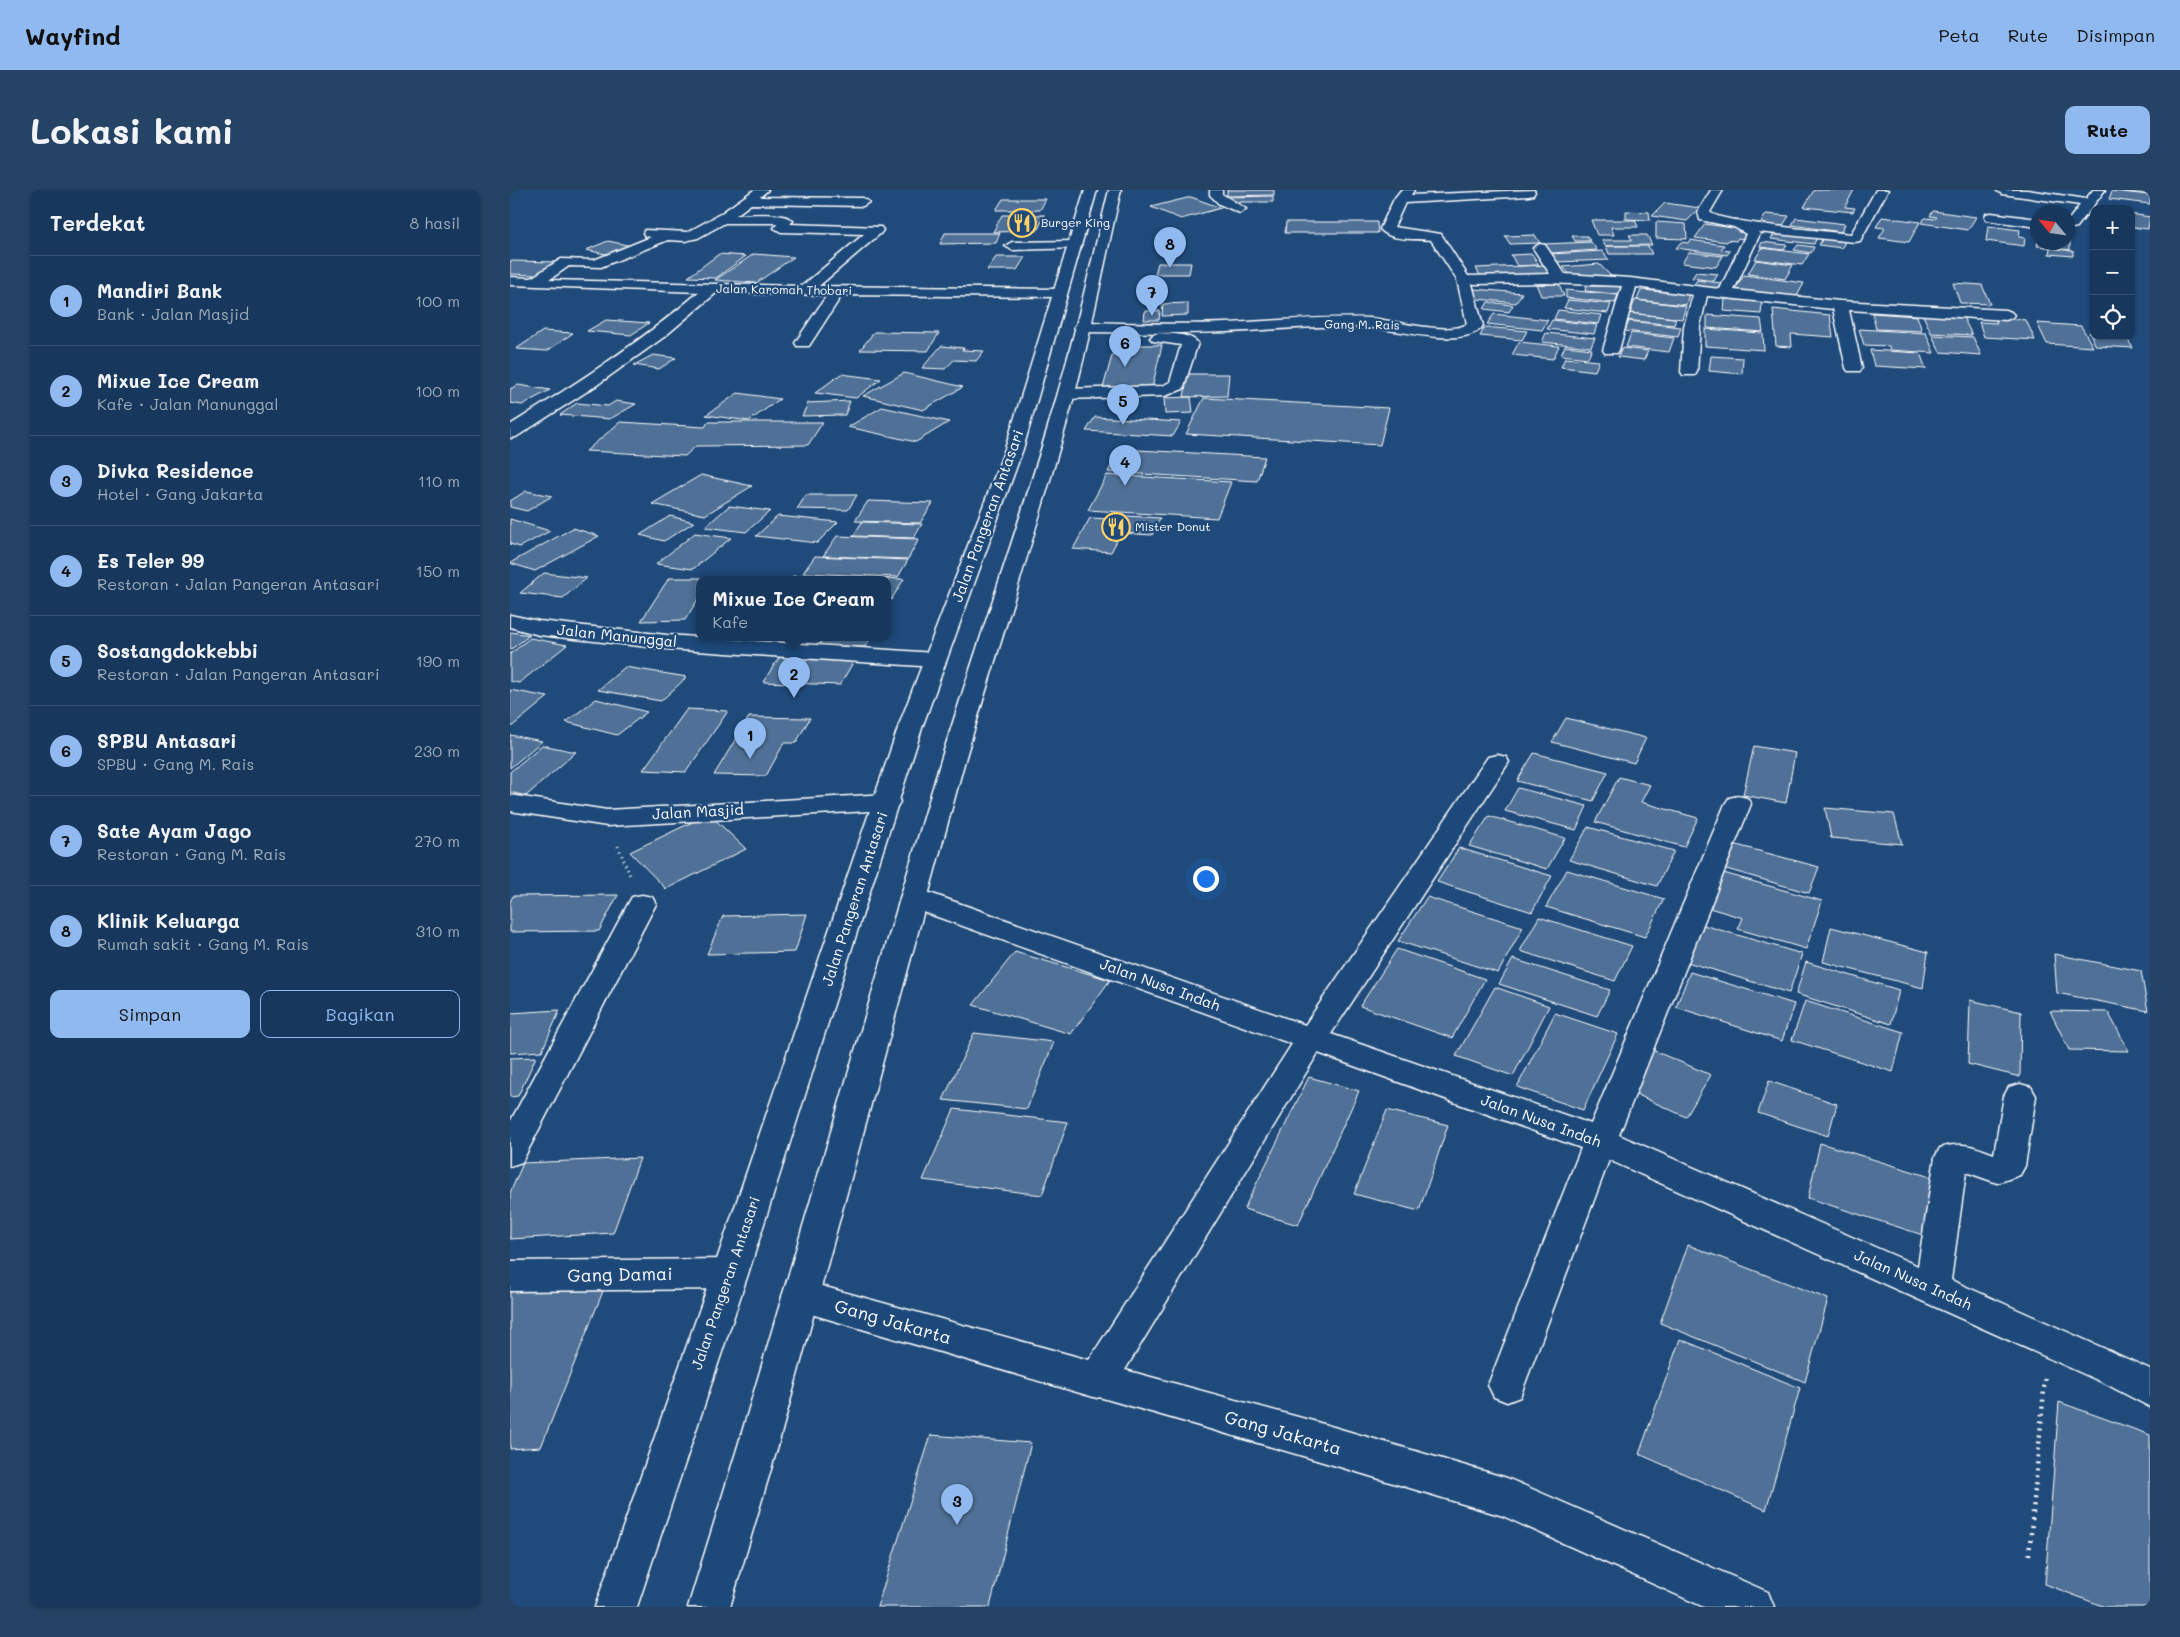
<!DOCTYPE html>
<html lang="id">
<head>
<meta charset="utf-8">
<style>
  body { margin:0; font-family:Mali,sans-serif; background:#244365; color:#f1f3f6 }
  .controls { position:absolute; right:15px; top:15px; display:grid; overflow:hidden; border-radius:10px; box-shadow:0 1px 4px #0004 }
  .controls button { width:45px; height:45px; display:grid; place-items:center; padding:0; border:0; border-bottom:1px solid #365272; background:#17385c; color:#f1f3f6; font:25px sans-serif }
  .compass { position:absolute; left:1520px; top:15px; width:45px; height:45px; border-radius:50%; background:#17385c; box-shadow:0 1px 4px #0004; rotate:299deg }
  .you { position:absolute; left:695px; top:688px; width:18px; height:18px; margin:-12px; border:4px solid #fff; border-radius:50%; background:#1a73e8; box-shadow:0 0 0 8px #1a73e833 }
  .badge { display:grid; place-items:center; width:32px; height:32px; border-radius:50%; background:#90b9f0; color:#111; font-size:16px; font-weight:700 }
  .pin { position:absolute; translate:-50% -41px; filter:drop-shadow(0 1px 2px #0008) }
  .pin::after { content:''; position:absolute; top:26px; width:18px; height:15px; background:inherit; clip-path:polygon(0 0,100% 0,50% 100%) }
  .popup { position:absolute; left:186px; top:386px; width:195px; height:65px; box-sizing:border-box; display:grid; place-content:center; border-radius:10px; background:#17385c; filter:drop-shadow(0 1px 4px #0005); font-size:16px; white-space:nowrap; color:#9eacbb }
  .popup b { font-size:19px; color:#f1f3f6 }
  .popup::after { content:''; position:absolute; left:50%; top:100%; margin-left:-10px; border:10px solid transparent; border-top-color:#17385c }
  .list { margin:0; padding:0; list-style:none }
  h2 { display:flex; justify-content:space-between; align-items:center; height:65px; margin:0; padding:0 20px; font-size:21px }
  h2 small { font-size:16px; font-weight:400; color:#9eacbb }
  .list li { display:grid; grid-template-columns:32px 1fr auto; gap:15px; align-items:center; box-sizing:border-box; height:90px; padding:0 20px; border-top:1px solid #365272 }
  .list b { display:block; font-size:19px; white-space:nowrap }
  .list p { margin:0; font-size:16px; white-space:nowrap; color:#9eacbb }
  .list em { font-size:16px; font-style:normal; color:#9eacbb }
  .actions { display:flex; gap:10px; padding:15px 20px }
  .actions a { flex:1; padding:11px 0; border:1px solid #90b9f0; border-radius:10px; text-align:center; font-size:18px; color:#90b9f0 }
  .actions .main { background:#90b9f0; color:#111 }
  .icon { flex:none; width:28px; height:28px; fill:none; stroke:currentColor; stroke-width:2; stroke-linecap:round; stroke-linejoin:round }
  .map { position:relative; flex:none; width:1640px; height:1417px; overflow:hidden; border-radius:10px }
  header { display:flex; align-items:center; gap:30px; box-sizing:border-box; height:70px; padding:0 25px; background:#90b9f0; color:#111 }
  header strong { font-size:24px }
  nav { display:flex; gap:28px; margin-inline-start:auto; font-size:18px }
  .intro { display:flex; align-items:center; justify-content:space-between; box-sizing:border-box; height:120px; padding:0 30px }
  h1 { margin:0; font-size:35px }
  .button { padding:12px 22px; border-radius:10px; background:#90b9f0; color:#111; font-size:18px; font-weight:700 }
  main { display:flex; gap:30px; padding:0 30px }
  aside { flex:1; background:#17385c; border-radius:10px; box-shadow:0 1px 4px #0004 }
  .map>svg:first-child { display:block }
  .building { fill:#507197; stroke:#fff }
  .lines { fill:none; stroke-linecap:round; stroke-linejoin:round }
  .minor-casing { stroke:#fff; stroke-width:3 }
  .major-casing { stroke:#fff; stroke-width:3 }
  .path-far1 { stroke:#fff; stroke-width:3; stroke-dasharray:1 4; stroke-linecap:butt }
  .path { stroke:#fff; stroke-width:4.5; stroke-dasharray:2 5; stroke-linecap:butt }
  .minor { fill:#1f4a7a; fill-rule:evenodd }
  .major { fill:#1f4a7a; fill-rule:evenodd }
  .labels { text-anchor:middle; stroke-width:4.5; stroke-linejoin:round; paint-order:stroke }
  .far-poi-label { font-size:12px; fill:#fff; stroke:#1f4a7a; text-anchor:start }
  .far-street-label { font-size:12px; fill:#fff; stroke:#1f4a7a }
  .street-label { font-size:15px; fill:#fff; stroke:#1f4a7a }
  .near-street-label { font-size:18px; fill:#fff; stroke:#1f4a7a }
</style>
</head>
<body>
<header>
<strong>Wayfind</strong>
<nav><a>Peta</a><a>Rute</a><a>Disimpan</a></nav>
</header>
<div class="intro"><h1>Lokasi kami</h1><a class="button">Rute</a></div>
<main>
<aside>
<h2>Terdekat<small>8 hasil</small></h2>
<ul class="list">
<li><span class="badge">1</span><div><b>Mandiri Bank</b><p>Bank · Jalan Masjid</p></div><em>100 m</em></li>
<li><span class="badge">2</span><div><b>Mixue Ice Cream</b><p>Kafe · Jalan Manunggal</p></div><em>100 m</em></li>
<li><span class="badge">3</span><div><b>Divka Residence</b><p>Hotel · Gang Jakarta</p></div><em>110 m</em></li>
<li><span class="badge">4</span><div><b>Es Teler 99</b><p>Restoran · Jalan Pangeran Antasari</p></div><em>150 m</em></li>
<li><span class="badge">5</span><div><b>Sostangdokkebbi</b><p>Restoran · Jalan Pangeran Antasari</p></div><em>190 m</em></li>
<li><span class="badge">6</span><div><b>SPBU Antasari</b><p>SPBU · Gang M. Rais</p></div><em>230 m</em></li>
<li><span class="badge">7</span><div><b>Sate Ayam Jago</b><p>Restoran · Gang M. Rais</p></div><em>270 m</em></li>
<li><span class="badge">8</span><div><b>Klinik Keluarga</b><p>Rumah sakit · Gang M. Rais</p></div><em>310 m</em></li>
</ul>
<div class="actions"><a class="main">Simpan</a><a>Bagikan</a></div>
</aside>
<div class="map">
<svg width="1640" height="1417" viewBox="0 0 1640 1417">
  <rect width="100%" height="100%" fill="#1f4a7a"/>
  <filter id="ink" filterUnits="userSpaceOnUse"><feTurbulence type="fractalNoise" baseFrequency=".02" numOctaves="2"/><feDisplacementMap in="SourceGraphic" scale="10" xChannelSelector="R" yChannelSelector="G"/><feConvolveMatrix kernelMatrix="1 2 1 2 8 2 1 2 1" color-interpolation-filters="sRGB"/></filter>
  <g filter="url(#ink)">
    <path class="building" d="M717,0H764V5L717,6Z
      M1304,0H1344L1335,17L1345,18L1343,22L1294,17Z
      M1604,0H1640V5Z
      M1602,1L1640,5V14L1599,9Z
      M763,6V12H724L718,7Z
      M681,7L711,18L671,29L641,17Z
      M493,9H536L530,20H486Z
      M1155,13L1190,18L1177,31L1142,26Z
      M1116,21L1139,22L1140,30L1116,29Z
      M1423,21L1466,27L1458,40L1411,33L1415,28L1425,29L1427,27L1420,26Z
      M1256,24L1279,26L1272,37L1250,34Z
      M1621,24L1640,27L1638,39L1621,37Z
      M492,25H535L527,41L483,42Z
      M1372,27L1410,32L1399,52L1369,48L1375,38L1366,37Z
      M1286,28L1335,34L1331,42L1282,35Z
      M1081,30H1125L1128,37H1101L1104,45H1087Z
      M776,32H867L868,43H775Z
      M1146,32L1176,34L1177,49L1146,48Z
      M1195,34L1230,39L1228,42L1237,43L1233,49L1228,48L1226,51L1218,50L1217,52L1185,48Z
      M1478,36L1510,40L1509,47L1515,48L1514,56L1476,51Z
      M1267,39L1308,45L1304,54L1261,49Z
      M435,43H490L486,53L430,54Z
      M1025,45L1030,53L1000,54L995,46Z
      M1119,45H1137L1142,55L1095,56L1092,50H1122Z
      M1062,46H1077L1080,51H1065Z
      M1314,46L1336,49L1332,58L1309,55Z
      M1558,47L1560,48V60L1527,56L1528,52H1558Z
      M1180,50L1214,55L1211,60L1220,61L1217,65L1166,58L1171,52L1178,53Z
      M98,51L122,56L100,65L76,60Z
      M1081,52L1087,60L1041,63L1034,54Z
      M1252,52L1277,55L1274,60L1250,57Z
      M1288,55L1304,57L1301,63L1284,60Z
      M1096,56H1138L1142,64H1099Z
      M1252,58L1299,64L1292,75L1245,69Z
      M1540,58L1563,61V66L1539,64Z
      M1092,61L1099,70L1047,72L1041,64Z
      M1179,62L1213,66L1206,77L1172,73Z
      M209,64L236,66L206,88L178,87Z
      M244,64L284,67L246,93L205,90Z
      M1022,64L1029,75L1007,76L1001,65Z
      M486,67H515L507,80H477Z
      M1246,70L1283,75L1275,89L1238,84Z
      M0,71L47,72L28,85L0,84Z
      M648,73H681L679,84H645Z
      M1089,74L1101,86L1064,89L1053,77Z
      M1035,75L1043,86L972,89L966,78Z
      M1186,82L1208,84L1204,91L1182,88Z
      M1234,85L1294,93L1286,108L1225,100Z
      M1187,90L1211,93L1207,100L1183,96Z
      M1443,93L1472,95L1480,114L1450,113Z
      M1026,94H1049L1054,106H1031Z
      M1076,96H1112L1115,105L1075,101Z
      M964,99L1012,103L1006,113L958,108Z
      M1056,100L1108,105L1105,113L1056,108Z
      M1131,100L1179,104L1176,115L1127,110Z
      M1215,109L1252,112L1251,124L1214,121Z
      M1058,110L1101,114L1098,123L1054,118Z
      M1125,110L1176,116L1172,129L1120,123Z
      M978,112L1003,115L999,122L974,119Z
      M678,113V125L652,126L653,114Z
      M1263,119L1320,125L1323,147L1281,144L1282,157L1266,156Z
      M1048,120L1092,125L1089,134L1044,129Z
      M635,121H650L649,130H634Z
      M1118,123L1166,128L1164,135L1115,130Z
      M1362,123L1407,126L1412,141L1366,139Z
      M1412,123L1452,125L1462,145L1421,143Z
      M984,124L1038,130L1032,140L977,134Z
      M1197,125L1251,129L1253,142L1197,138Z
      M1484,127L1516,130L1525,150L1474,147L1469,132L1487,133Z
      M96,130L139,133L121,145L77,141Z
      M1042,130L1087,135L1084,144L1037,139Z
      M1119,131L1171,137L1168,147L1115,141Z
      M1527,133L1571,136L1583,157L1537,154Z
      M975,137L1017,141L1012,150L970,146Z
      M1195,139L1253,143L1254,160L1195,156Z
      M1349,139L1416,143L1424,163L1380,160L1379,156L1354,155Z
      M33,141L63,143L37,161L6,159Z
      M364,142L429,143L418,161L350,160Z
      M1579,142L1584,143V146H1615L1623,158L1586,156Z
      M1036,143L1085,148L1081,157L1032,152Z
      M1121,143L1164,148L1159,162L1116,157Z
      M1422,145L1463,147L1471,165L1430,162Z
      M1009,152L1049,156L1043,169L1002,165Z
      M605,155H652L642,198H593Z
      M431,156L454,158L452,160L474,161L466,171L444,170L435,179L412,178Z
      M1055,156L1082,159L1078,168L1051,165Z
      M1112,158L1138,161L1134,170L1108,167Z
      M1360,160L1410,163L1416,179L1364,176Z
      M143,165L166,168L149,179L124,175Z
      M1201,166L1233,168L1232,184L1199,181Z
      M1055,168L1089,171L1085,181L1051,177Z
      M394,183L453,197L413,220L353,206Z
      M331,184L371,189L346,208L305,203Z
      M678,184H719L717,206L674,207Z
      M8,195L40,200L12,215L0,213V199Z
      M228,203L270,209L239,231L196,225Z
      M681,207L683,223L655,224L654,208Z
      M694,208L879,218L870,255L676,244Z
      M106,211L126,214L100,229L50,225L67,213L98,216Z
      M340,211L335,225L292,226L298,213Z
      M372,217L439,232L406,252L338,237Z
      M585,227L671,232L663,246L576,241Z
      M110,232L195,237L198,232H313L298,255L186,256L175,266L76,261Z
      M610,259L755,267L747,291L598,282Z
      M191,285L242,296L195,325L142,314Z
      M597,285L721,292L707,328L578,320Z
      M16,301L42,306L17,321L0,317V311Z
      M296,305H347L338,320L287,319Z
      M358,311L423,313L410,333L345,331Z
      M219,316L260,321L236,342L195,337Z
      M601,325L650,328L642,345L611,343L601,362L563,359L580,328L599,329Z
      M160,326L184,332L154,351L130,345Z
      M268,326L328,332L307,353L246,346Z
      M0,329L40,341L10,357L0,354Z
      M352,332L412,334L404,348L343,346Z
      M63,338L89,346L25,381L0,373Z
      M185,343L221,348L183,379L146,374Z
      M327,346L409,349L398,369L313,366Z
      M305,366L398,370L388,387L293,383Z
      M34,383L77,388L53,408L10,403Z
      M283,386L325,387L323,389H281Z
      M332,387L394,389L381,410H378V389H330Z
      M159,388H202L190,389V406L175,430L131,431Z
      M0,442L20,445L0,460Z
      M314,447H361L355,457L309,455Z
      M20,448L57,455L9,493L0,491V464Z
      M270,466L345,469L330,495L253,492Z
      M115,477L177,487L151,511L88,500Z
      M0,500L38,507L0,538Z
      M86,509L137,522L107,545L56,532Z
      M177,519L218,521L176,582L133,580Z
      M239,527L300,528L286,553H274L256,586L204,585Z
      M1056,528L1136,548L1124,573L1042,552Z
      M0,545L32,551L0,578Z
      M32,555L66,562L16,606L0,602V582Z
      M1244,556L1285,563L1276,613L1233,605Z
      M1024,563L1098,582L1083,611L1007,591Z
      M1109,587L1140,595L1131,612L1188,628L1174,657L1085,632Z
      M1008,598L1077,616L1066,640L995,621Z
      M1315,618L1384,624L1392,654L1321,648Z
      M199,624L236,659L156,699L120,662Z
      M979,626L1055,648L1037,679L959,656Z
      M1078,637L1164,661L1147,696L1059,670Z
      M1223,654L1309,677L1299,703L1213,678Z
      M949,658L1042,686L1022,722L927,692Z
      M1057,680L1154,709L1135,747L1036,717Z
      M1210,682L1312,711L1296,759L1228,739L1233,728L1196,717Z
      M108,705L89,741L0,742V712L3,706Z
      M917,707L1013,737L988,783L888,751Z
      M297,724L285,762L197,764L213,726Z
      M1029,727L1122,756L1105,791L1010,761Z
      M1190,734L1292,764L1279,803L1174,771Z
      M1321,737L1418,762L1413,798L1313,772Z
      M887,759L975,789L942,848L850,816Z
      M505,762L600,790L561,844L463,815Z
      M1544,764L1631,781L1638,821L1547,803Z
      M1003,769L1100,800L1087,826L989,794Z
      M1296,772L1389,800L1381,834L1286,804Z
      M1180,782L1284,814L1272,851L1166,817Z
      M985,797L1039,816L1003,886L946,866Z
      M1460,810L1511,822L1510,887L1458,874Z
      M1295,811L1393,842L1383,882L1282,850Z
      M50,820L32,861L0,863V823Z
      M1540,821L1598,822L1619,861L1559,860Z
      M1045,823L1108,844L1073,920L1007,897Z
      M464,843L544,852L517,919L433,910Z
      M1142,860L1201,885L1176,927L1117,900Z
      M26,867L8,906L0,907V868Z
      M799,887L849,901L788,1035L734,1019Z
      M1259,891L1327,914L1318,946L1248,923Z
      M444,919L558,932L532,1005L413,990Z
      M877,920L938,935L909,1021L844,1004Z
      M1310,953L1427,989L1419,1047L1298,1008Z
      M130,968L103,1043L0,1049V1003L13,973Z
      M1178,1055L1318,1109L1295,1192L1150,1133Z
      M97,1091L31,1257L0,1259V1094Z
      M1170,1149L1290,1198L1256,1320L1129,1264Z
      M1549,1212L1640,1245V1417H1595L1535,1394Z
      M421,1245L521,1253L480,1417H367Z"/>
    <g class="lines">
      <defs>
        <path id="minor" d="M244,0H258L250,7L353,8L359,12L353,16L241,14L226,25C240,25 274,21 283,31L280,34L371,37L373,40L371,43L309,96L549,99L554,100L556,103L554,106L549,107L332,105L299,156H287L285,153L317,105L206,103L154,147L87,195L6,247L0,248V235C67,193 128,154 189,102L0,95V87L21,88L51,69L84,70L141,47L135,46L133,43L135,40L178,42L210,24ZM215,33H268L264,38L271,42L354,44L292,96L39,90L59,76L91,77L158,50L175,51L188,48Z
          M700,0H712V4L736,19L730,23L709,14L700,5Z
          M891,0H904L901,5L1024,0L1025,2L1023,5L1019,6L895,13L884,37L931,44L958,86L1040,84L1023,58L1030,54L1035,55L1055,84L1120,88L1210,99L1236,44L1224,37L1190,30L1188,22L1201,0H1213L1200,22C1206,32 1322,42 1341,44L1366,0H1378L1350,51L1345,52L1248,42L1250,44L1224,100L1330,111L1496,120L1501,122L1504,125L1501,128L1496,130L1339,120L1352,178L1350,181H1338L1336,178L1323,119L1197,106L1190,136L1187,182L1185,185H1173L1171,182L1174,136L1183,105L1126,97L1109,160L1107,163H1095L1093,160L1112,96L1036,93L962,94L973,136C956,160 887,139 862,138C814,134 765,140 717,142C669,144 620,142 572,142L567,140L564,137L567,134L572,132C620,133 668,135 716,133C764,131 812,126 860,128C883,130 938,146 957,134L947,90L921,50C906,48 881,52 870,39L884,9Z
          M1486,0H1517L1576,9L1583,0H1595L1567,37L1558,39V31L1570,15L1492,4Z
          M1481,23L1528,29V37L1476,30L1475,27L1476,24Z
          M564,51L569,52L571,55L569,58L502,60L495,56L502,52Z
          M648,143C660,144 680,143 688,153L673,199L655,206L556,209L550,208L548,204L550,200L556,199L652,196L660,192L671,155L643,151L640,148L643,145Z
          M0,425L29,431L157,445L425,463L433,465L436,470L433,475L425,477L157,459L29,445L0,437Z
          M987,565L996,567L999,572L821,844L1081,934L1215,614L1219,608L1228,606L1237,608L1241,614L1109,945L1408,1076L1425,967L1430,958C1451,951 1464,956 1484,964L1494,906L1499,897L1510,894L1521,897L1526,906L1515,976L1510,985L1487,993L1456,982L1441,1090L1640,1179V1217L1596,1194L1099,970L1010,1207L997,1212L984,1207L978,1195L1071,958L808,863L615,1180L803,1231L997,1288L1258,1402L1264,1417H1194L993,1326L803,1269L589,1207L587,1208L277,1117L272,1106L277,1095L290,1090L579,1170L782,854L394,715L390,708L394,701L404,699L414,701L795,835L978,567Z
          M377,604L386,606L390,612L386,618L377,620L97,636L0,621V605L97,620Z
          M132,705L142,707L146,714L12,972L0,976V932L118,714L122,707Z
          M220,1069L233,1073L238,1084L233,1095L220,1099L0,1101V1071Z"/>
        <path id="major" d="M575,0H587L513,259L413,535L238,1084L127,1417H85L202,1084L389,535L495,259Z
          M599,0H611C595,69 582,139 564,207C530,329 491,449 455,570L267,1259L220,1417H178L227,1259L431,570C469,448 512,328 547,206C567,138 582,68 599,0Z"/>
      </defs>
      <use href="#minor" class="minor-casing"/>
      <use href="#major" class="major-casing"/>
      <path class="path-far1" d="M108,656L121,688"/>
      <path class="path" d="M1519,1365L1535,1189"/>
      <use href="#minor" class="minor"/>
      <use href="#major" class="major"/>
    </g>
  </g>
  <defs>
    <symbol id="restaurant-ring" viewBox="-11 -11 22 22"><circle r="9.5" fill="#1f4a7a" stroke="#ffd166" stroke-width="1.5"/><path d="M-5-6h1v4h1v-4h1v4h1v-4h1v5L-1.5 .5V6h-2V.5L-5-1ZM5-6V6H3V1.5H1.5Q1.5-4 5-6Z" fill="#ffd166"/></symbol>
  </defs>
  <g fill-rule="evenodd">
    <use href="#restaurant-ring" x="496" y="17" width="32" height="32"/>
    <use href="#restaurant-ring" x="590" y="321" width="32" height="32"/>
  </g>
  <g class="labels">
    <g class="far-poi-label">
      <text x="531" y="37">Burger King</text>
      <text x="625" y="341">Mister Donut</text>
    </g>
    <g class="far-street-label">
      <text transform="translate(274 100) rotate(1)" y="4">Jalan Karomah Thobari</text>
      <text transform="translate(852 135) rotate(1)" y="4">Gang M. Rais</text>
    </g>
    <g class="street-label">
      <text transform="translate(478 326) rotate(-70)" y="5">Jalan Pangeran Antasari</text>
      <text transform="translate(107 446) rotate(6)" y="5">Jalan Manunggal</text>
      <text transform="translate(188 622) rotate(-3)" y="5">Jalan Masjid</text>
      <text transform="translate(345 709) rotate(-72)" y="5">Jalan Pangeran Antasari</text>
      <text transform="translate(650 795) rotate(20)" y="5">Jalan Nusa Indah</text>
      <text transform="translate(1031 931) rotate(20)" y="5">Jalan Nusa Indah</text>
      <text transform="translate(1403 1090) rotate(24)" y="5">Jalan Nusa Indah</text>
      <text transform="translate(216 1093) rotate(-71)" y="5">Jalan Pangeran Antasari</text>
    </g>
    <g class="near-street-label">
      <text transform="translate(110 1085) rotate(-1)" y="6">Gang Damai</text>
      <text transform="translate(383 1132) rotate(16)" y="6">Gang Jakarta</text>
      <text transform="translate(773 1243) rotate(16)" y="6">Gang Jakarta</text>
    </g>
  </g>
</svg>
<div class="controls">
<button>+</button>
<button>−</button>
<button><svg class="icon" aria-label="locate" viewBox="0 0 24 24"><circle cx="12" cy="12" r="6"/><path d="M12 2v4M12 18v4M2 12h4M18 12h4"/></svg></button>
</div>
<svg class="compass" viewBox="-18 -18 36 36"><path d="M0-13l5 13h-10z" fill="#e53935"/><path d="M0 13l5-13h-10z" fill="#9eacbb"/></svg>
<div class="you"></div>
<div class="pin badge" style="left:240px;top:569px">1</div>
<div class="pin badge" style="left:284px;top:508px">2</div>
<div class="popup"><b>Mixue Ice Cream</b>Kafe</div>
<div class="pin badge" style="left:447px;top:1335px">3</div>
<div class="pin badge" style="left:615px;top:296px">4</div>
<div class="pin badge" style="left:613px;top:235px">5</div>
<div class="pin badge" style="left:615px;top:177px">6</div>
<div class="pin badge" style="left:642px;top:126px">7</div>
<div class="pin badge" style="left:660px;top:78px">8</div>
</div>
</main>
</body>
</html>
